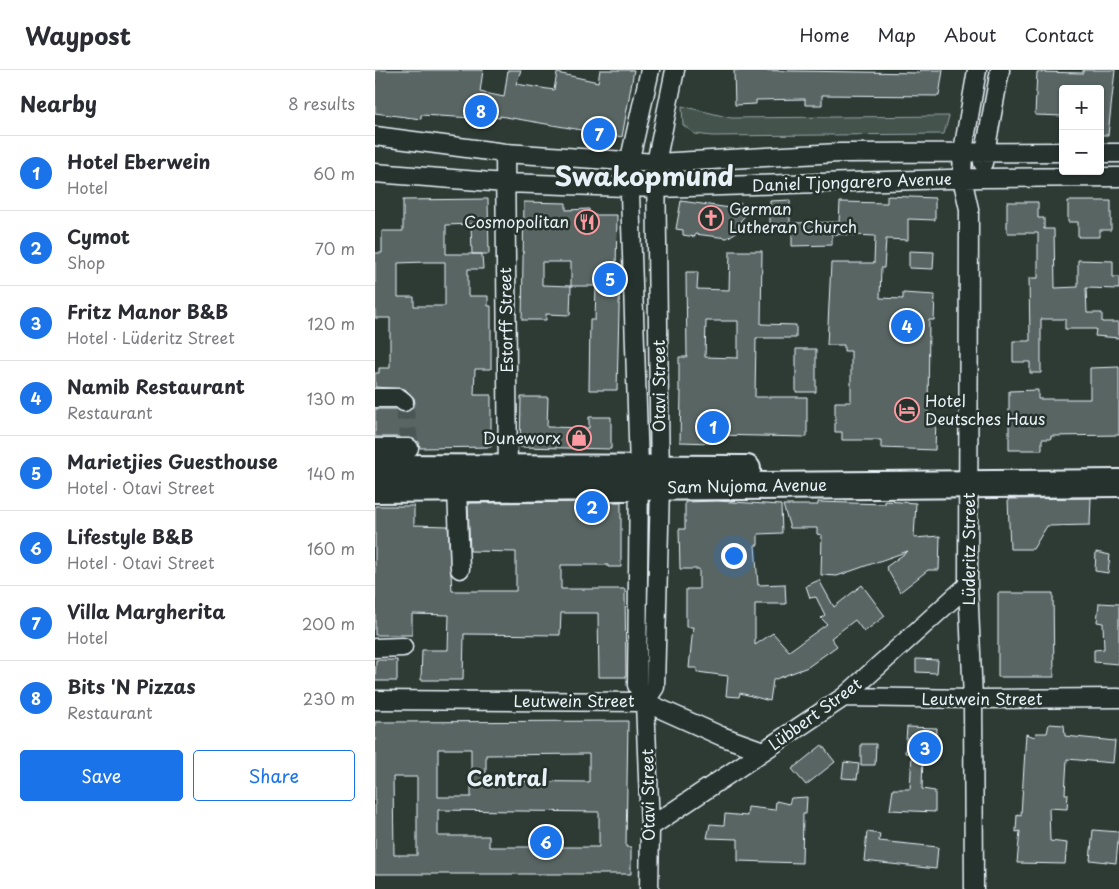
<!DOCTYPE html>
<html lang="en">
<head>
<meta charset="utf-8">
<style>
  body { margin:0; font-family:"Playpen Sans",sans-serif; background:#f2f2f3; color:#2b2b33 }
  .controls { position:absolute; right:15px; top:15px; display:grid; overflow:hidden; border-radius:5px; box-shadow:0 1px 4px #0004 }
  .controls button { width:45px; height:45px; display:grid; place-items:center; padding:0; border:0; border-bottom:1px solid #e1e1e2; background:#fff; color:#2b2b33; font:25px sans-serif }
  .you { position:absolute; left:358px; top:485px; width:18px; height:18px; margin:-12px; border:4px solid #fff; border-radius:50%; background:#1a73e8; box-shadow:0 0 0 8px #1a73e833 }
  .badge { display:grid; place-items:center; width:32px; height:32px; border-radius:50%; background:#1a73e8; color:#fff; font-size:16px; font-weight:700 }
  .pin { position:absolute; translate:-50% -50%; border:2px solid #fff; box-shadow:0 1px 5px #0006 }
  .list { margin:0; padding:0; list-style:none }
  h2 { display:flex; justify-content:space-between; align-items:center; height:65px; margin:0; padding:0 20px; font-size:21px }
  h2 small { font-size:16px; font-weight:400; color:#7c7c81 }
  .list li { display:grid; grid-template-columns:32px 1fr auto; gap:15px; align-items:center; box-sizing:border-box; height:75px; padding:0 20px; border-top:1px solid #e1e1e2 }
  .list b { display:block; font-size:19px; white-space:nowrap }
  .list p { margin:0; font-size:16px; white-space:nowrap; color:#7c7c81 }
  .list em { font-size:16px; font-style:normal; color:#7c7c81 }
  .actions { display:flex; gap:10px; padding:15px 20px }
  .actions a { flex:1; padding:11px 0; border:1px solid #1a73e8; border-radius:5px; text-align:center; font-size:18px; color:#1a73e8 }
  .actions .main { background:#1a73e8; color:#fff }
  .map { position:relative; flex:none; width:744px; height:819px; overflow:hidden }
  header { display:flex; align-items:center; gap:30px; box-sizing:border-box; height:70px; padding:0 25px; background:#fff; border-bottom:1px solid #e1e1e2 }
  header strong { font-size:24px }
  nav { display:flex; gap:28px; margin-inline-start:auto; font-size:18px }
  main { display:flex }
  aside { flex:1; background:#fff }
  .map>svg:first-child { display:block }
  .green { fill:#45524e; stroke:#96a2a3 }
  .building { fill:#596563; stroke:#e8f1f8; fill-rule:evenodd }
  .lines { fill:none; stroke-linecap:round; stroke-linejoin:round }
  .minor-tunnel { stroke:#4a5652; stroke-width:18; stroke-dasharray:18 9; stroke-linecap:butt }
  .minor-casing { stroke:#e8f1f8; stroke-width:21 }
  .highway-casing { stroke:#e8f1f8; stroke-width:30 }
  .minor { stroke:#26332d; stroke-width:18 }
  .highway { stroke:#26332d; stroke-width:26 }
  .labels { text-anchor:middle; stroke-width:5; stroke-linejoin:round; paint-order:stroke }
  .street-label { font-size:16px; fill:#e8f1f8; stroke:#26332d }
  .poi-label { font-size:16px; fill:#e8f1f8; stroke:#26332d; text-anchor:start }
  .district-label { font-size:21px; font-weight:bold; fill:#e8f1f8; stroke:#26332d }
  .town-label { font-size:26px; font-weight:bold; fill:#e8f1f8; stroke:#26332d }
</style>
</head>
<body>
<header>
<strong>Waypost</strong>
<nav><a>Home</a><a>Map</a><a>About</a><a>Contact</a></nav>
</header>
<main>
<aside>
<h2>Nearby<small>8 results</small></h2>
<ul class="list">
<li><span class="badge">1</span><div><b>Hotel Eberwein</b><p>Hotel</p></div><em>60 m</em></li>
<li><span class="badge">2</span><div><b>Cymot</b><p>Shop</p></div><em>70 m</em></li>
<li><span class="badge">3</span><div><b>Fritz Manor B&amp;B</b><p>Hotel · Lüderitz Street</p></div><em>120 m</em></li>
<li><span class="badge">4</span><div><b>Namib Restaurant</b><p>Restaurant</p></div><em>130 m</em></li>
<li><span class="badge">5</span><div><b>Marietjies Guesthouse</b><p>Hotel · Otavi Street</p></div><em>140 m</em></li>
<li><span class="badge">6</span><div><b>Lifestyle B&amp;B</b><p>Hotel · Otavi Street</p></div><em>160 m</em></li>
<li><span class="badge">7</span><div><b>Villa Margherita</b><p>Hotel</p></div><em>200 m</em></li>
<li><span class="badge">8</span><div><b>Bits 'N Pizzas</b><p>Restaurant</p></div><em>230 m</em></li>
</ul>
<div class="actions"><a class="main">Save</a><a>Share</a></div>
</aside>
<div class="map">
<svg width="744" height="819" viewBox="0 0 744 819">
  <rect width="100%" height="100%" fill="#2e3b35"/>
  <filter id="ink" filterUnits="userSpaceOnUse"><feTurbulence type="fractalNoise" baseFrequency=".02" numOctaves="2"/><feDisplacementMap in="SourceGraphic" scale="10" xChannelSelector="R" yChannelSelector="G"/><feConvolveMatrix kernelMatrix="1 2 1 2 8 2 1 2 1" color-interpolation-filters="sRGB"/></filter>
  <g filter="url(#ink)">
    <path class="green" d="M307,36L356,48L574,46L569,64L337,66L320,64L308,55Z"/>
    <path class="building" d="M0,0H108L105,22L129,27L133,0H146L141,14L179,20L182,3L223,12L225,0H259L247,67L125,46V48L100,45L98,48L46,45V49L0,43Z
      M359,0L545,3V0H568L564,26L447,25V35H430V29L381,30V34L360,35Z
      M708,0H740L733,65H725V19H688V46L660,45L662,2L708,3Z
      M512,126L560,128V150L533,149V170L511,169L509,198H506L505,228L528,229V223L560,225L559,250H554L553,348L561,349L560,380L506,378V370H467V362H460V332H476V281H469V275H452L456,193H499L500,166L457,164V175L417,176V153L464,152L465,132L512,133Z
      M113,129L114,184H97L96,154L71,155V184H107L108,199H93V226H113V236H116V299H100L99,325H116V377L45,378L44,372L34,367H0V339H20L27,342H32L40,333L39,328L30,319L0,317V303H4V298H15V248H0V183H7V161H28V130ZM50,192H70V236H39V227H23V193Z
      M415,130V154H395V131Z
      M306,131L355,138L366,133L372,144L366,150L363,161L352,168L320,164V167L308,165V160L301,159Z
      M693,131H736V160H725V167H703V152H693Z
      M149,132L191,133V140L214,139V145H242L241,200H245L242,320H214L215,250H220L221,216H196L195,245L171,244V250H147ZM167,192H196V216L167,215Z
      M632,132H663V148H669V159H679L680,218L703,217V190L738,191V207H744V219L711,218L712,243H727V252H744V268L720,266L721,259H690V249H666V303H655V292H638V271H655L654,208H663V163H632Z
      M355,181H387L386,254L421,255V268H381L380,327H432V367L339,365L338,373L305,372L306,321H304V287H312L311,202H323L322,219L354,220ZM331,251H363V288L330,287Z
      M534,181L559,182L558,199L534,198Z
      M421,279H441V322H421Z
      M744,297V365L676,366V369H667V380H634V321L663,320V329H715V298Z
      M146,327H173L172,357L214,358V347H236V379L145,377Z
      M716,428L715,455L672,456L658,479H635L633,429Z
      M342,431L406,435L407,463L383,464V475H380L383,515L410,514L411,534H380V575L398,563L414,581L452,554L446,548L450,545L441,527L435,528L431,516L444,510L459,537L487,515L510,546L489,562L480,550L456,568L462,576L433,597L398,610L395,631L365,623L364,627L351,626L353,606L322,602V598H314L318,557H311V519H324V499H305L304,459H310V432Z
      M510,431L541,433L539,468L565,466L564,500H553L525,522L511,497L533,481L462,506L446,505L447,465L442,464V458H415L408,435H443V432L510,434Z
      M246,432V497H233V495H186V519H250L251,607H224L223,543H186L185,565L89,564L88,610H46L47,580H73L74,545L37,544V565H0V436H39V455L73,456L77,521H141V482L95,481L93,433Z
      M721,482L735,485L733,503L720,501Z
      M623,523H678L679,607H623Z
      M724,533L744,534V594L719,592V580L729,579L728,553L722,552Z
      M541,589L563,590L562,603L541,602Z
      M1,590H22V611H0Z
      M253,651L251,777H256V804H0V652ZM63,679H96V727H63ZM214,684V712L111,711V685ZM18,707H42V785H19ZM63,740L224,742V777H114V766H63Z
      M674,654L689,655L690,666L740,671L738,693L692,689L690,724H693L692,739L674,738L675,771L692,773L690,794L642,793L645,761L641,762L642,744L646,745L651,664L660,667L661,663H672Z
      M532,657L562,658L560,685L548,684L547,719L560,721V742L515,740L518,719H535L537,684L530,683Z
      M486,674H501L500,695H486Z
      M447,675L460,692L431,715L417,699Z
      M469,692L484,694L482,709L467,708Z
      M432,727L431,744H428L427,793L363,791V769L332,768L335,754L349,755L350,744L372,746L373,737L400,740L401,731L414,734L416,728Z
      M718,760L744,762L741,793L715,790Z
      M492,762L505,764L504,771L563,777L561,799L489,791Z"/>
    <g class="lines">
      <path class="minor-tunnel" d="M29,332L34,372"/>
      <defs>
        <path id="minor" d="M0,66L130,83L281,93L464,83L688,82
          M130,83L133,408
          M725,83H744
          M608,93L625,0
          M0,103L130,113L282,118L607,108L744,107
          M0,328H24L29,332
          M0,378H34
          M82,418L85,499
          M0,578L28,577
          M469,627L598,629L744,628
          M0,630L270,632L346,666L388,681
          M270,632L280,617L285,417L281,93L300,0
          M275,757L469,627L593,515
          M274,819L275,757L270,632L262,615L264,398L254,93L275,0
          M599,819L598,629L593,515L594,139L587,108L588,81L602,0"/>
        <path id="highway" d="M0,398L372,399
          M0,419L744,413"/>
      </defs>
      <use href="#minor" class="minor-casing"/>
      <use href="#highway" class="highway-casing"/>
      <use href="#minor" class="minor"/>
      <use href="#highway" class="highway"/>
    </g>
  </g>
  <defs>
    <symbol id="church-ring" viewBox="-11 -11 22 22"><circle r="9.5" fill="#26332d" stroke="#ff9aa2" stroke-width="1.5"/><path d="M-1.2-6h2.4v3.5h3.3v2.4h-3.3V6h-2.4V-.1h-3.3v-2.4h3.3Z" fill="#ff9aa2"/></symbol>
    <symbol id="restaurant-ring" viewBox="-11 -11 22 22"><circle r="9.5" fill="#26332d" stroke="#ff9aa2" stroke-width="1.5"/><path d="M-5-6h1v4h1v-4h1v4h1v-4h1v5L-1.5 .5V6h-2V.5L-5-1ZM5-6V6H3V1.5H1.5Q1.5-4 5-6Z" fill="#ff9aa2"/></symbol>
    <symbol id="hotel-ring" viewBox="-11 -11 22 22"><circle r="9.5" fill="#26332d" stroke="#ff9aa2" stroke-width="1.5"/><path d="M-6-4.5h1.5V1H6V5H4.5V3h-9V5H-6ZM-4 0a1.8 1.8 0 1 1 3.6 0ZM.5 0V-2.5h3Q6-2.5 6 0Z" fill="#ff9aa2"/></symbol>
    <symbol id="shop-ring" viewBox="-11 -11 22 22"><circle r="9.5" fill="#26332d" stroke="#ff9aa2" stroke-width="1.5"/><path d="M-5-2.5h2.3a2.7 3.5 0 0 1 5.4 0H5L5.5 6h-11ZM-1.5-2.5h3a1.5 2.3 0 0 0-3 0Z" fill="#ff9aa2"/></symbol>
  </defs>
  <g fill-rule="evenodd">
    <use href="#church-ring" x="322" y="134" width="28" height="28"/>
    <use href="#restaurant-ring" x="198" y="138" width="28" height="28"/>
    <use href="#hotel-ring" x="518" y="326" width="28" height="28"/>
    <use href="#shop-ring" x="190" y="354" width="28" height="28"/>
  </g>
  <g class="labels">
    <g class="street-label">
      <text transform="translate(477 112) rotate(-2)" y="6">Daniel Tjongarero Avenue</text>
      <text transform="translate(131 250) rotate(-91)" y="6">Estorff Street</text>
      <text transform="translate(284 316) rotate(-90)" y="6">Otavi Street</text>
      <text transform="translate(372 416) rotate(-1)" y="6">Sam Nujoma Avenue</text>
      <text transform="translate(594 479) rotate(-90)" y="6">Lüderitz Street</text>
      <text x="607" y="635">Leutwein Street</text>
      <text x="199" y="637">Leutwein Street</text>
      <text transform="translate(440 644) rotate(-36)" y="6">Lübbert Street</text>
      <text transform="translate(273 725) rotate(-91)" y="6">Otavi Street</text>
    </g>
    <g class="poi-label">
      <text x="354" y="145">German<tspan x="354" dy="18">Lutheran Church</tspan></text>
      <text x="194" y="158" text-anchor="end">Cosmopolitan</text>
      <text x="550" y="337">Hotel<tspan x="550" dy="18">Deutsches Haus</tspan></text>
      <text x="186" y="374" text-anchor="end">Duneworx</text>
    </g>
    <g class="district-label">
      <text x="132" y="716">Central</text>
    </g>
    <g class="town-label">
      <text x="269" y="116">Swakopmund</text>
    </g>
  </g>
</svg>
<div class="controls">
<button>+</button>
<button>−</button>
</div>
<div class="you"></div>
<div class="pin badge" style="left:338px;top:357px">1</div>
<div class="pin badge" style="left:217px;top:437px">2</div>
<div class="pin badge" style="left:550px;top:678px">3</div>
<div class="pin badge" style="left:532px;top:256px">4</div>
<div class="pin badge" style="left:235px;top:209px">5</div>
<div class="pin badge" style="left:171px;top:772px">6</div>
<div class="pin badge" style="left:224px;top:64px">7</div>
<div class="pin badge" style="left:106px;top:41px">8</div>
</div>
</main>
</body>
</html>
